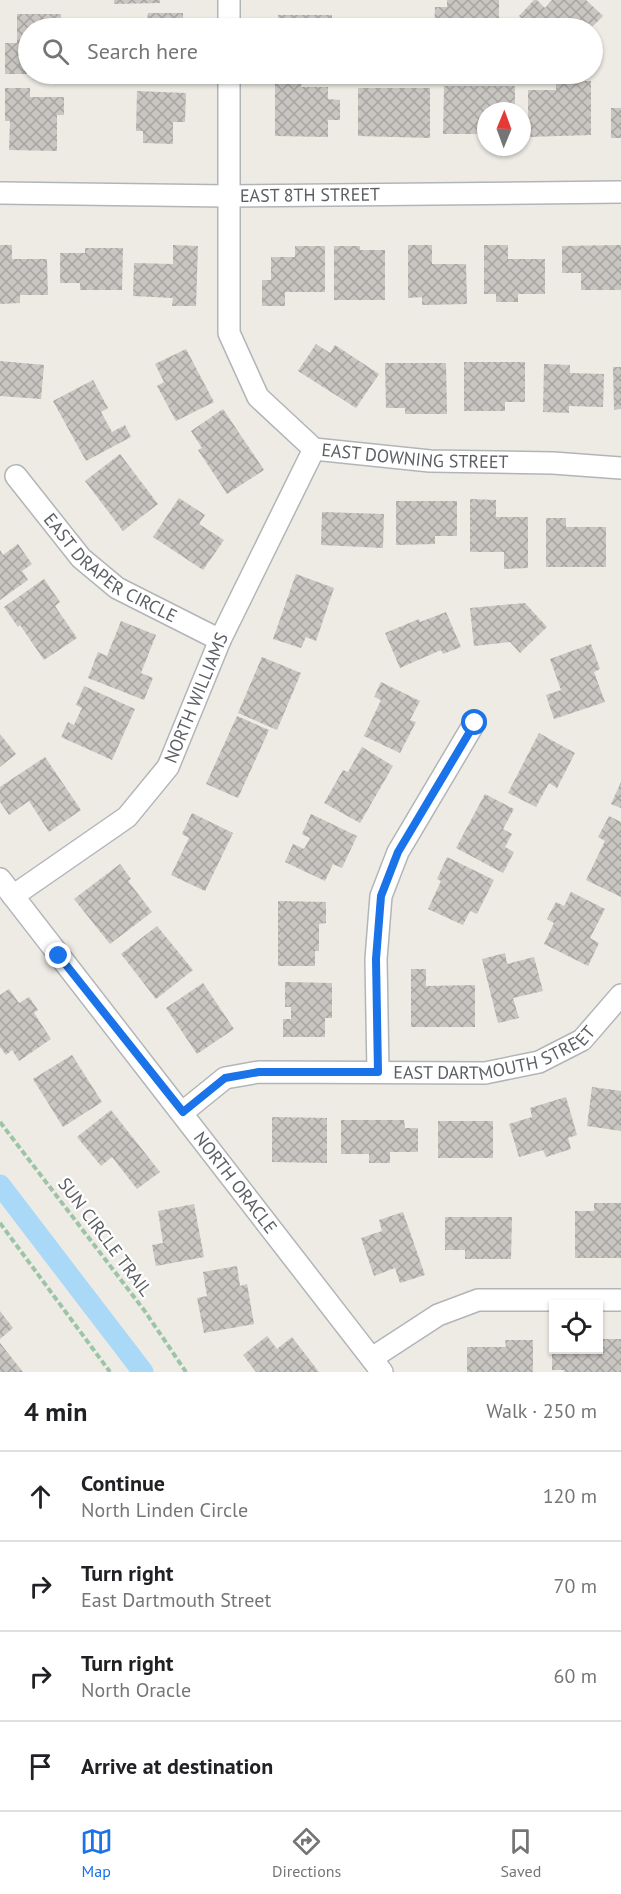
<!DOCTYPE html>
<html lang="en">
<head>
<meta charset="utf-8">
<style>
  body { margin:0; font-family:"PT Sans",sans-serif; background:#f6f6f6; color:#202124 }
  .controls { position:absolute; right:18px; bottom:18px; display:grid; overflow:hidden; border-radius:0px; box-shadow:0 2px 4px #0004 }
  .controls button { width:54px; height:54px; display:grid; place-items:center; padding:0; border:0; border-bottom:2px solid #e0e0e0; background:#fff; color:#202124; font:30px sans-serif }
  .compass { position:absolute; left:477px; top:102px; width:54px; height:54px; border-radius:50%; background:#fff; box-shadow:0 2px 4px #0004; rotate:1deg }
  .stop { position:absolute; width:18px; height:18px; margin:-14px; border:4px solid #1a73e8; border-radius:50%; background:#fff }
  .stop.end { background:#1a73e8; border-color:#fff; box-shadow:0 2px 6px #0008 }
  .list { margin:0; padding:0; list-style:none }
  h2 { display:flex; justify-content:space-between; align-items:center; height:78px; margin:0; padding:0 24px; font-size:26px }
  h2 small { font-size:20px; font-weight:400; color:#757577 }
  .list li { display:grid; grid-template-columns:39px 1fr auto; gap:18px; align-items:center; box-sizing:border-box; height:90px; padding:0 24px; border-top:2px solid #e0e0e0 }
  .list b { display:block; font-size:22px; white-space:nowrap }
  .list p { margin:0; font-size:20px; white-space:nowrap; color:#757577 }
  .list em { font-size:20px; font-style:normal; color:#757577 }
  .icon { flex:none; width:33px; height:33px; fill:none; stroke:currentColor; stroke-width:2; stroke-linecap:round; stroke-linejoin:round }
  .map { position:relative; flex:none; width:621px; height:1372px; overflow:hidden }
  .search { position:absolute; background:#fff; box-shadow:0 2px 4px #0004; left:18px; right:18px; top:18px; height:66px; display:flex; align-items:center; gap:15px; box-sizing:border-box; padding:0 21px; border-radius:33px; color:#757577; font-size:22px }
  .sheet { height:438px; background:#fff }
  nav { display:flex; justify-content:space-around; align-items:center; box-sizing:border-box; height:84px; border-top:2px solid #e0e0e0; background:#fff; font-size:16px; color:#757577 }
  nav a { display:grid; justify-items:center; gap:3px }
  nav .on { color:#1a73e8 }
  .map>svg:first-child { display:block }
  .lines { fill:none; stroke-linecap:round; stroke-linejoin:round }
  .canal { stroke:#aad9f8; stroke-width:21 }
  .building { fill:url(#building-cross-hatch) }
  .street-casing { stroke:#b2b5b8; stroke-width:24 }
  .path { stroke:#9cc4a6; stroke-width:4; stroke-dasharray:6 3; stroke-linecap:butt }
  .street { stroke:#fff; stroke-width:21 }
  .route { stroke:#1a73e8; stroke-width:8 }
  .labels { text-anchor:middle; stroke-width:4.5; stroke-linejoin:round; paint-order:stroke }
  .street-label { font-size:18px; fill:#5c6064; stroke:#fff }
</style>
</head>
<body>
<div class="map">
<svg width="621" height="1372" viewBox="0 0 621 1372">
  <defs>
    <pattern id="building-cross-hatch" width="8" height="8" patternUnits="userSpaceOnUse" patternTransform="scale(1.5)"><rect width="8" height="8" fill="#c9c6c2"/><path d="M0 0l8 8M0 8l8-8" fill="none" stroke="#a6a4a1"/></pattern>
  </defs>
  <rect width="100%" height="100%" fill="#eeebe5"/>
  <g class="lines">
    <path class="canal" d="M0,1185L143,1372"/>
  </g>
  <path class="building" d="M114,0H160V3L114,4Z
    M447,0H499V28H434L435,7H447Z
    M534,0H537L545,8L552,0H586L603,16L591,28H532L519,16Z
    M148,13H183V28H128V20H147Z
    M17,14H61V28H28V74H5V43H17Z
    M278,15H332V28H278Z
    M275,77H302L301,87H328V99L340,100V120H328V137L275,136Z
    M556,81H591V135L528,137V90H556Z
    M444,86H515V111H486V134H443Z
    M5,88H30V97H64V115H57V151L9,150L10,121H5Z
    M358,88H430V138L358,136Z
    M137,91L186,93L185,122H173V144L143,143V131H136Z
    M611,108H621V138H611Z
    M0,245H12V259H47L48,295H20V303L0,304Z
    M173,245L198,246L196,306H172L173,298L133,296L134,263L173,264Z
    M408,245H432V264H466L467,304L422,305V297L408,298Z
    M484,245H508V259H545V294H518V302H496V294H484Z
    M621,245V290H581V273H562V246Z
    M295,246H325V292H285V306H262V280H271V257H295Z
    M334,246H360V250H385V300H334Z
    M85,248H123L122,290H80V283H60V253H85Z
    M316,344L330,353L335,345L379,374L356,408L298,371Z
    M186,349L214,402L176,421L157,386L164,382L155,364Z
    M0,361L44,365L41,399L0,396Z
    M464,362H525V402H505V411H464Z
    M385,363H446L447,414H405V408H386Z
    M544,364L570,365V373L604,374L603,407L569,406V413L543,412Z
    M613,367H621V409L614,410Z
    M93,380L108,408L101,412L112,432L125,425L131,437L86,461L53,401Z
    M223,409L264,470L227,494L198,450L202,448L191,431Z
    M120,454L158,504L123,531L85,481Z
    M179,498L205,515L199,524L224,540L203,570L153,537Z
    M470,499L496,500V517H528V568L504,569V552H470Z
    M396,501H457V536H435V544L396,545Z
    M322,512L384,514L383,548L321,545Z
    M546,518H566V527H606V567H546Z
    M18,544L32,564L22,571L28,580L0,600V550L3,555Z
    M296,574L334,588L316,641L306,637L301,648L273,639Z
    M44,579L60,602L55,606L77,638L44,660L20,625L18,627L4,607Z
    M525,603L547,627L520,653L510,642L474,646L470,608Z
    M446,612L461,647L443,654L441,650L400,668L385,633L419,619L420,622Z
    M121,621L156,635L141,673L153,678L144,700L88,678L98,652L107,656Z
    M591,644L600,669L594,672L605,702L554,719L546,695L561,690L550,659Z
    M262,657L301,673L277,730L238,713Z
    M381,682L420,701L410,720L416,722L400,753L364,736L381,700L374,697Z
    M84,686L135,709L112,760L61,737L68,722L74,725L82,708L76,705Z
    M237,716L269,730L238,798L206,784Z
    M539,733L575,753L557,788L549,783L536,807L508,793Z
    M0,734L16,754L0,767Z
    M362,747L393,766L360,823L324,803L343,770L348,772Z
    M45,757L81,810L49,832L29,801L9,815L0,802V787Z
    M621,782V808L611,804Z
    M485,794L514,809L503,829L512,834L505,847L514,852L503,873L456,848Z
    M192,813L233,833L205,891L171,875L189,838L182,834Z
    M311,814L357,836L342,868L333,864L325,881L285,862L293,844L304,849L310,838L302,834Z
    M609,816L621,822V897L586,880L605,841L598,837Z
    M447,857L494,880L477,914L470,911L463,925L428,909L441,881L437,879Z
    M120,864L131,879L128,881L152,912L110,944L74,899Z
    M571,892L605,909L590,938L599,943L588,966L544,944L554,923L547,919L556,902L564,906Z
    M278,901L326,902V923L319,924V951H315V966H278Z
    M157,926L193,970L156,999L121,954Z
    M505,953L507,964L534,957L543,991L513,998L519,1018L498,1023L482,959Z
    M411,969H426V986L475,985V1027H411Z
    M285,982L332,983V1018H325V1037H283V1019H291V1007H285Z
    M203,983L234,1029L197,1054L166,1008Z
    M9,989L19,1003L29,997L38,1010L34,1013L51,1039L19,1061L12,1050L6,1055L0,1047V995Z
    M72,1055L102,1102L63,1127L33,1079Z
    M592,1087L621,1091V1131L587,1126Z
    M566,1097L577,1135L568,1138L571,1149L546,1157L543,1150L519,1157L509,1124L532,1117L530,1108Z
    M111,1110L160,1172L137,1189L112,1157L101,1166L77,1137Z
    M272,1117L327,1118V1163L272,1162Z
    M341,1120H404L405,1128H418V1152H390V1163H369V1154H341Z
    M438,1121H493V1158H438Z
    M594,1203H621V1258H575V1211H594Z
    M194,1204L204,1257L156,1266L152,1245L163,1243L158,1211Z
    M403,1212L425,1275L400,1283L395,1268L374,1276L361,1238L382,1231L379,1220Z
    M445,1217H512L511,1259H465V1250H445Z
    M237,1266L240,1286L247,1284L254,1324L204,1333L197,1298L207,1296L203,1272Z
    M0,1311L13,1328L0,1339Z
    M267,1336L277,1349L292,1337L319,1372H256L243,1355Z
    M598,1339H621V1372H564V1370H552V1350H598Z
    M505,1340H533V1372H467V1347H506Z
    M0,1343L23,1372H0Z"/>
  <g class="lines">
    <defs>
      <g id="street">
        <path d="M229,28V0"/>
        <path id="s1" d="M229,74V333L258,397L314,449L430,461L553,463L621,468"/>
        <path id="s2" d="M0,193L228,196L621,192"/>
        <path id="s3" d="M16,476L81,558L117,588L220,640"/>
        <path id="s4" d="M0,879L382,1372"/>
        <path id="s5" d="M13,896L127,817L168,767L220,640L314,449"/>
        <path d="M378,1072L376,959L381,896L398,852L475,722"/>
        <path id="s6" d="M183,1112L225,1078L259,1072L485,1073L539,1062L582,1040L621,995"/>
        <path d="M372,1358L438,1315L478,1300H621"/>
      </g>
    </defs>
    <use href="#street" class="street-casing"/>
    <path class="path" d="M0,1122L144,1310L186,1372
      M0,1223L110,1372"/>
    <use href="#street" class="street"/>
  </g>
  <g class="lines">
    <path class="route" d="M59,956L183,1112L225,1078L259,1072H378L376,959L381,896L398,852L475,723"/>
  </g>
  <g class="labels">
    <g class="street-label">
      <text dy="6" stroke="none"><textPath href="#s2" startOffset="310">EAST 8TH STREET</textPath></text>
      <text dy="6" stroke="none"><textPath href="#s1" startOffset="507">EAST DOWNING STREET</textPath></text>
      <text dy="6" stroke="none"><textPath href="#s3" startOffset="134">EAST DRAPER CIRCLE</textPath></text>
      <text dy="6" stroke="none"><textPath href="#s5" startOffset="278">NORTH WILLIAMS</textPath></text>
      <text dy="6" stroke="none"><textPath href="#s6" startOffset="328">EAST DARTMOUTH STREET</textPath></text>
      <text dy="6" stroke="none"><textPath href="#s4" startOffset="384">NORTH ORACLE</textPath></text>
      <text transform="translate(105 1237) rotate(53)" y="6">SUN CIRCLE TRAIL</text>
    </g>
  </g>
</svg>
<div class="controls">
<button><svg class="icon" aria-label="locate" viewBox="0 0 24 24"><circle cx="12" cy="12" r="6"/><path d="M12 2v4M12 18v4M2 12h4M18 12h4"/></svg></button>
</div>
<svg class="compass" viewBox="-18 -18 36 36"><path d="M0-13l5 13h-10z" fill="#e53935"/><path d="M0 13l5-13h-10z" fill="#757577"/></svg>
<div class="stop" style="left:475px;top:723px"></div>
<div class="stop end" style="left:59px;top:956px"></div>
<div class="search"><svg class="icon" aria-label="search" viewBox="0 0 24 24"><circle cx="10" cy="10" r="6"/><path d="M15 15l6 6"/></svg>Search here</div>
</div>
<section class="sheet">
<h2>4 min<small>Walk · 250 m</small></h2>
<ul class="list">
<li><svg class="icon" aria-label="ahead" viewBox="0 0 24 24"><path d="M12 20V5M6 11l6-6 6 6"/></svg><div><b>Continue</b><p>North Linden Circle</p></div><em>120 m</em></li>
<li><svg class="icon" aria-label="right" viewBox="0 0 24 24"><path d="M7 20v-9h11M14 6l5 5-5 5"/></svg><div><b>Turn right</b><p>East Dartmouth Street</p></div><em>70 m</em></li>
<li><svg class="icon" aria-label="right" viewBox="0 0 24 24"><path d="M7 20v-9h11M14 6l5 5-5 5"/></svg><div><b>Turn right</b><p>North Oracle</p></div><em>60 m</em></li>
<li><svg class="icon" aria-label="arrive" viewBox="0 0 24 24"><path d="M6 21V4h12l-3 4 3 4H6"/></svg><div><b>Arrive at destination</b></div></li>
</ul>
</section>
<nav>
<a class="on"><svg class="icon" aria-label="map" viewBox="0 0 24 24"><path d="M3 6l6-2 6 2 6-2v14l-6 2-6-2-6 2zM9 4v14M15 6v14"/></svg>Map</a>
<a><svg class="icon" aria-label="directions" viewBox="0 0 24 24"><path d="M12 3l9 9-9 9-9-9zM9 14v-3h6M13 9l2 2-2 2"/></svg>Directions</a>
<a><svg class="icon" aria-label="saved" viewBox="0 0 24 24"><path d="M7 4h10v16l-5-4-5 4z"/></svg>Saved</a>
</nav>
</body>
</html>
